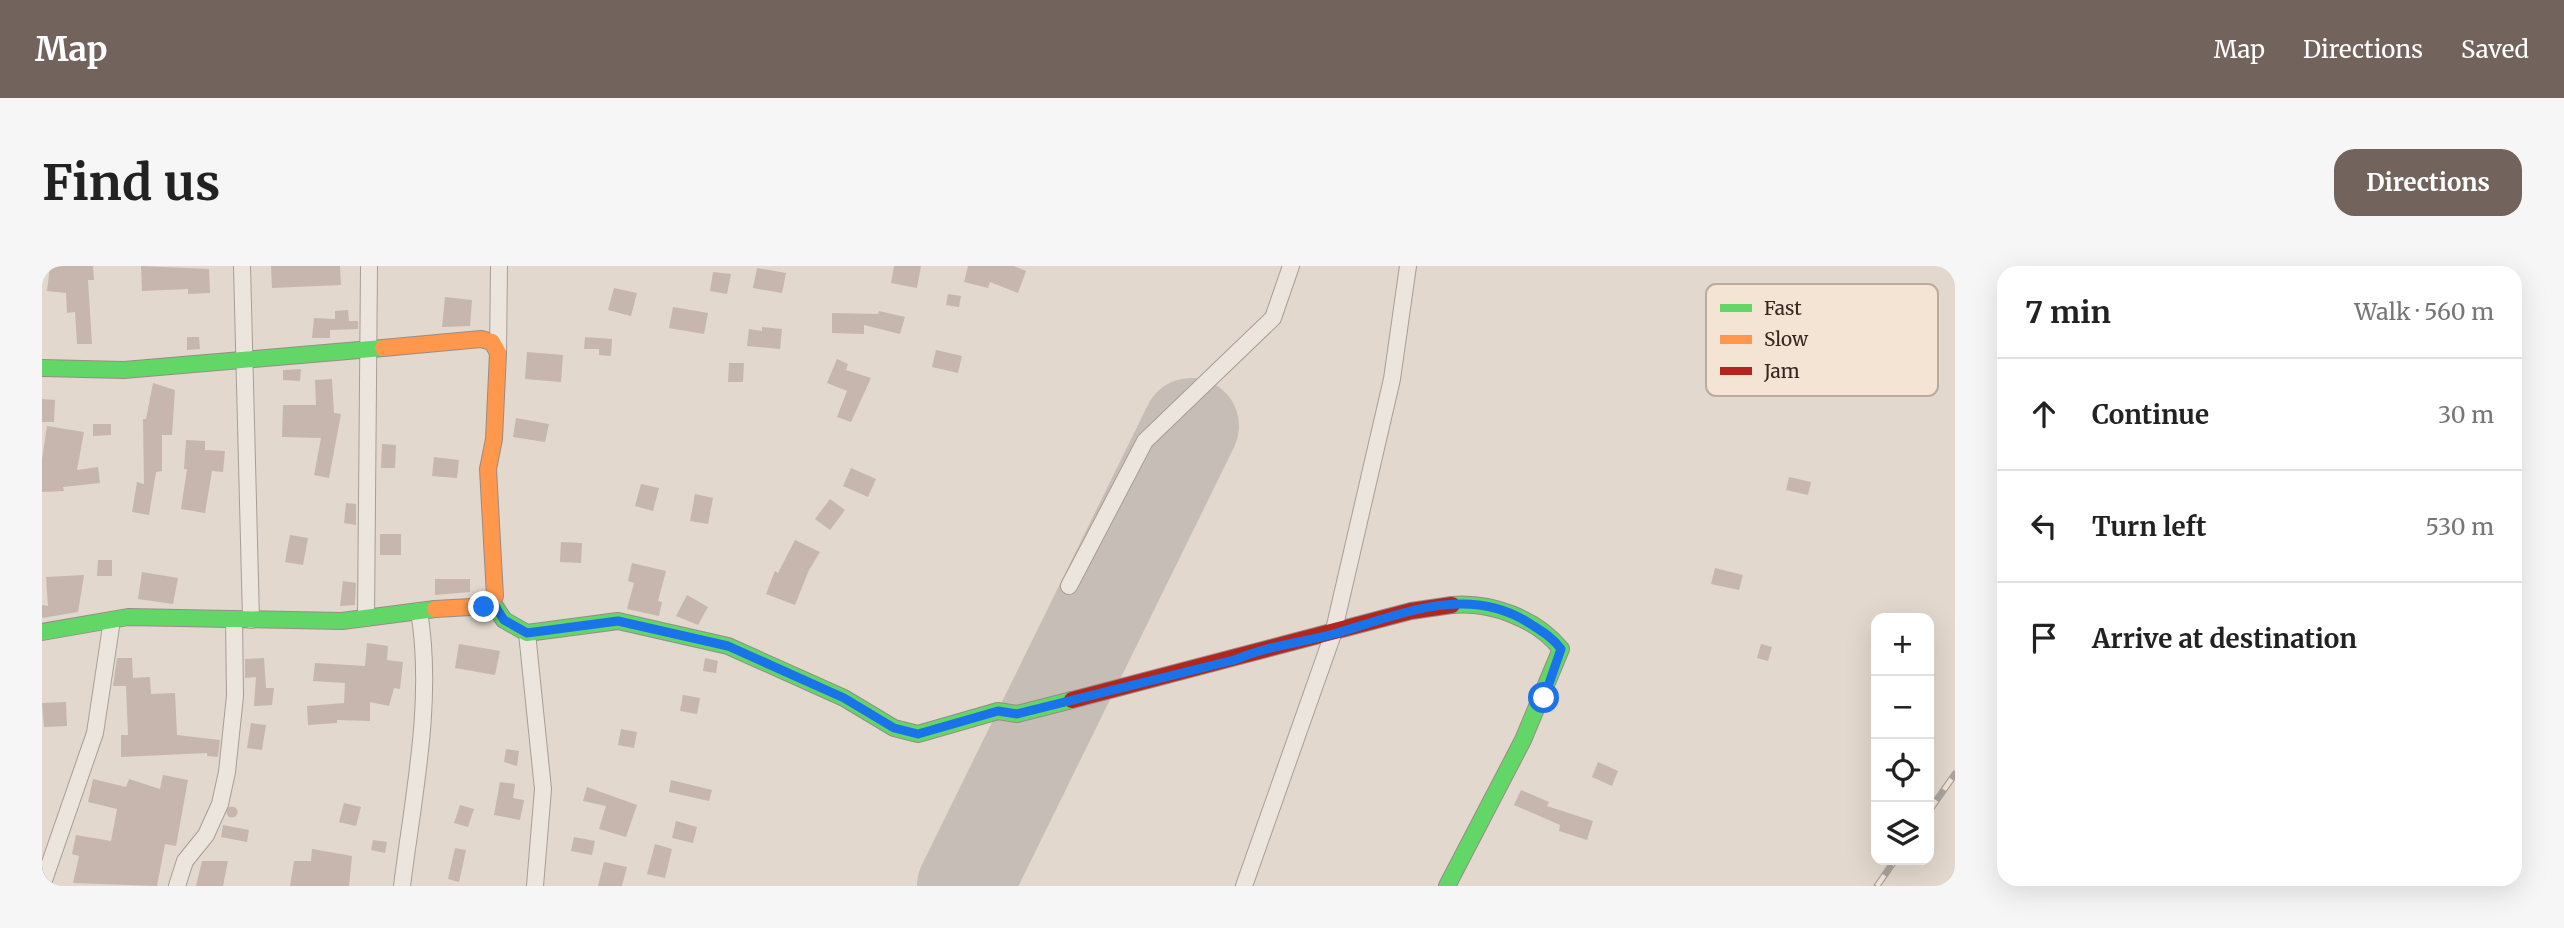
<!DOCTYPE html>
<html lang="en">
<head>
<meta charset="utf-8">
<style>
  body { margin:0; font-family:Merriweather,serif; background:#f6f6f6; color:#222 }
  .controls { position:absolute; right:21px; bottom:21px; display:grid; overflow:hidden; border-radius:14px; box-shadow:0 7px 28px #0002 }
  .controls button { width:63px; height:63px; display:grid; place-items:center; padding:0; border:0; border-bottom:2px solid #e0e0e0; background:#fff; color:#222; font:35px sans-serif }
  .stop { position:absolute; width:21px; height:21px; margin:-16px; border:5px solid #1a73e8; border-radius:50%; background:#fff }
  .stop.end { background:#1a73e8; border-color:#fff; box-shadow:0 2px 7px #0008 }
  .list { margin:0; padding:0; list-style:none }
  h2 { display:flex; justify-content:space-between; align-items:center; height:91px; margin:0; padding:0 28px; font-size:30px }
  h2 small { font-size:23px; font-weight:400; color:#767676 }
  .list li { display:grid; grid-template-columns:46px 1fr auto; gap:21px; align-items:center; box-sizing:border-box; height:112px; padding:0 28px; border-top:2px solid #e0e0e0 }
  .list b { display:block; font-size:26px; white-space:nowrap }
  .list em { font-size:23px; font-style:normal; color:#767676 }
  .icon { flex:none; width:38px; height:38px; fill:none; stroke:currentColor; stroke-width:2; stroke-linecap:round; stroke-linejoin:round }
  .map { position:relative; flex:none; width:1913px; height:620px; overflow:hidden; border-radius:21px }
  header { display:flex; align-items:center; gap:42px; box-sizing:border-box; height:98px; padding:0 35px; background:#72645c; color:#fff }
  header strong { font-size:33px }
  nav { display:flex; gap:38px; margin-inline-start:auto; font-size:24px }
  .intro { display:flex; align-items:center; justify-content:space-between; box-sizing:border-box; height:168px; padding:0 42px }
  h1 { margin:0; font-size:49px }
  .button { padding:18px 32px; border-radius:21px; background:#72645c; color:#fff; font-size:24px; font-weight:700 }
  main { display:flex; gap:42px; padding:0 42px }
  aside { flex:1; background:#fff; border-radius:21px; box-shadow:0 7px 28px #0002 }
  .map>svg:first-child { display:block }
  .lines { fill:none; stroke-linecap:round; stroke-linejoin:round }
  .runway { stroke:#c6beb6; stroke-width:96 }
  .building { fill:#c6b6ae }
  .street-casing { stroke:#a79e96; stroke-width:18 }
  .fast-casing { stroke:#978d86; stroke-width:18 }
  .slow-casing { stroke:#978d86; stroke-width:18 }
  .jam-casing { stroke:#978d86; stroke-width:18 }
  .street { stroke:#ebe5de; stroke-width:16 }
  .fast { stroke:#63d668; stroke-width:16 }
  .slow { stroke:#ff974d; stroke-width:16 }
  .jam { stroke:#b3261e; stroke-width:16 }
  .rail-casing { stroke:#aba49e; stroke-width:7 }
  .rail { stroke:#f3e4d3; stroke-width:4.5; stroke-dasharray:13; stroke-linecap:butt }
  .route { stroke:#1a73e8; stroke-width:9 }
  .key { fill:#f3e4d3; stroke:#baab9d; stroke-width:2 }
  .key-label { font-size:19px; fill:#36261f }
</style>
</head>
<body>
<header>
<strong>Map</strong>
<nav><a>Map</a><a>Directions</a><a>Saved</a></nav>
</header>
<div class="intro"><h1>Find us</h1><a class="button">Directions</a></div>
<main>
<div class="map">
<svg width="1913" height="620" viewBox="0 0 1913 620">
  <rect width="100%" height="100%" fill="#e2d8cd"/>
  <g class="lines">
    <path class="runway" d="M923,620L1149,160"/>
  </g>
  <path class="building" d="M8,0H51L52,14H46L50,78H35L33,46L25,47L24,27L5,25Z
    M99,0L167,3L168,27L146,28V23L100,25Z
    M229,0H298L299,19L230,22Z
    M852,0H879L875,22L849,17Z
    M926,0H972L984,5L976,27L948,16L946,22L922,16Z
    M715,2L744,7L740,27L711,22Z
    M671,6L689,8L685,28L668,25Z
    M572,22L595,27L589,50L566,44Z
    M906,28L919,30L917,41L904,39Z
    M403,31L430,34L428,60L400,61Z
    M631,41L666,47L662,68L627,62Z
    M306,44L307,55H316V63L288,64V72H270L272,52L293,53V45Z
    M837,45L863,51L858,68L822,59V68L790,67V47L836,48Z
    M720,61L740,63L738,83L705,80L707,63L720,65Z
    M145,71H157L158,83L145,84Z
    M543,71L570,73L569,90L557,89V83H542Z
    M894,84L920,90L916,107L890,101Z
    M485,86L521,89L519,116L483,113Z
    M795,93L806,98L804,104L829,112L809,156L795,151L805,125L785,117Z
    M687,97H702L701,116H686Z
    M259,103L258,115L241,114V104Z
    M290,113L292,147L299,148L287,212L272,209L279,172L240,171L241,139H274L273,114Z
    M111,117L133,124L130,169H120V205L114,206L107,249L90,246L95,216L102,218L101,153H104Z
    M0,133L13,134L12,156H0Z
    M474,152L507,158L503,176L471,171Z
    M51,158H69V169L51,170Z
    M5,160L42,166L35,204L56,201L58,217L21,221L22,225L0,226V193Z
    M144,174L163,175V184L183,185L181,206L170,205L163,247L139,243L145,203H142Z
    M340,178L354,179L353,202H339Z
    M392,191L417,194L415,212L390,210Z
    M809,202L834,213L826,231L801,220Z
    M1747,211L1769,216L1766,229L1744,224Z
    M599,218L617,222L611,245L593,240Z
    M653,228L671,232L666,258L648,255Z
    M788,233L803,244L788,264L773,253Z
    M304,237L314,238V259L302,257Z
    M338,268H359V289H338Z
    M248,269L266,272L261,299L243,296Z
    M753,274L778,286L767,304L753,339L724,328L733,305L736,307Z
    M519,276L540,277L539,297L518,296Z
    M56,294H70V310H55Z
    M590,297L624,305L616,335L620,336L617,350L585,343L592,317L586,315Z
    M1673,302L1701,309L1697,324L1669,318Z
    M100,306L136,312L131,338L96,333Z
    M42,309L36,346L0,352V339L6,340L4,311Z
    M393,313H428V326L393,329Z
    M301,315L314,317L313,339L298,340Z
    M645,329L666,341L656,359L634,350Z
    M325,377L346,380L345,394L361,396L358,423L352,422L347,440L328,436V455L295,454V457L266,459L265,440L302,437L303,417L271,415L273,397L323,400Z
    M417,378L458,385L453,409L413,402Z
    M1719,378L1730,381L1726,395L1715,392Z
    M75,392H90L91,412L108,411L109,428L133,427L135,469L178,474L176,491L165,490V487L79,491V469H86L84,420H71Z
    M222,392L224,422H232L230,439L212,440L214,411L203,412V393Z
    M663,392L676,395L674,407L661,405Z
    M641,429L658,432L655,448L638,445Z
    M24,436L25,460L2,461L0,437Z
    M209,457L224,459L220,484L205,482Z
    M579,463L595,466L592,482L576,479Z
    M464,483L477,485L475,500L462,496Z
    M1556,496L1576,505L1570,520L1550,511Z
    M121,509L146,514L134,580L123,578L115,620L31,617L37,590L30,588L34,569L69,575L75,543L46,536L51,513L84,521L87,513L118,523Z
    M629,514L670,524L667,535L627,526Z
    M458,516L473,518L471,532L482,534L478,554L452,549Z
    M545,521L595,539L584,571L557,563L564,540L541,535Z
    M1479,524L1507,536L1505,540L1551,555L1545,574L1517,565L1518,559L1472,539Z
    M302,537L319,541L314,560L297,556Z
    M418,539L432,543L426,561L412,557Z
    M184.5 546a5.5 5.5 0 1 1 11 0a5.5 5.5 0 1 1-11 0Z
    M634,555L655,561L651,577L630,572Z
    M181,559L207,564L205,576L179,571Z
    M532,571L553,575L550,589L529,585Z
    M331,574L345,576L343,587L329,584Z
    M613,578L630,583L623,612L605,608Z
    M413,582L424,584L417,616L406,613Z
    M270,583L310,590L307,620H248L252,595H269Z
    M160,595H186L181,620H154Z
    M562,596L585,601L580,620H556Z"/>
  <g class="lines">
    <defs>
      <path id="street" d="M200,0L209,354
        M456,87L457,0
        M1027,320L1103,175L1231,52L1249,0
        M324,352L327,0
        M485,367L501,523L493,620
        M0,620L53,467L70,354
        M135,620L143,595L164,569L178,538L185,506L193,430L192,353
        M360,620C371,531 392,435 377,345
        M1202,620L1291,368L1350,113L1366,0"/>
      <path id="fast" d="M0,102L82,104L341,82
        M451,337L462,354L485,367L576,355L686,380L802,432L852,462L876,468L956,445L975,448L1030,434
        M0,366L86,351L300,355L393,343
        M1405,620L1481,474L1519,383C1494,352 1449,336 1410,339"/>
      <path id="slow" d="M341,82L439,73L450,76L456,87L452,173L446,203L453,330L447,340L393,343"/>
      <path id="jam" d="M1030,434L1369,345L1410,339"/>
    </defs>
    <use href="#street" class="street-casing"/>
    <use href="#fast" class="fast-casing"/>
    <use href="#slow" class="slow-casing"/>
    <use href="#jam" class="jam-casing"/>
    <use href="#street" class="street"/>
    <use href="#fast" class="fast"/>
    <use href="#slow" class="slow"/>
    <use href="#jam" class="jam"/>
    <defs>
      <path id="rail" d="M1887,545L1913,508
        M1835,620L1853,594"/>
    </defs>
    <use href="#rail" class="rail-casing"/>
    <use href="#rail" class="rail"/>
  </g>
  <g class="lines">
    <path class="route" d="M442,341L451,337L462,354L485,367L576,355L686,380L802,432L852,462L876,468L956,445L975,448L1192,394C1228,379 1259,377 1295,367C1360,348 1428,317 1490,359C1501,366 1511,372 1519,383L1502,432"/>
  </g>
  <rect x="1664" y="18" width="232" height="112" rx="10" class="key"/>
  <rect x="1678" y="38" width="32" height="8" fill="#63d668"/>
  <rect x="1678" y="69" width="32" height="9" fill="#ff974d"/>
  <rect x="1678" y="101" width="32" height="8" fill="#b3261e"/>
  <g class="key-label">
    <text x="1722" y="49">Fast</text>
    <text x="1722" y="80">Slow</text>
    <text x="1722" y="112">Jam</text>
  </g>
</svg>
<div class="controls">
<button>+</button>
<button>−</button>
<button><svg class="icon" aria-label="locate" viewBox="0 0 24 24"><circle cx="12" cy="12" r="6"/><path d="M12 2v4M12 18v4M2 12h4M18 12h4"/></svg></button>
<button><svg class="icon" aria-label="layers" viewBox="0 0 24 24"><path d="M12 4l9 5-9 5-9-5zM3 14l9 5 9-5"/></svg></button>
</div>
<div class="stop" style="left:1502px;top:432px"></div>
<div class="stop end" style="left:442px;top:341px"></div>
</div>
<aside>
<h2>7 min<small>Walk · 560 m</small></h2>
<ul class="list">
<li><svg class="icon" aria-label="ahead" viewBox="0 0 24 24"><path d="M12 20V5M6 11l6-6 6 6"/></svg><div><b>Continue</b></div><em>30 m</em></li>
<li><svg class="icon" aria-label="left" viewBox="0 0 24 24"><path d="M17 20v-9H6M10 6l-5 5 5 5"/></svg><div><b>Turn left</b></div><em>530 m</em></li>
<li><svg class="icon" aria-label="arrive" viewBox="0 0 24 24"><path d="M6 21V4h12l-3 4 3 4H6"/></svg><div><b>Arrive at destination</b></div></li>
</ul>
</aside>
</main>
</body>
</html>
